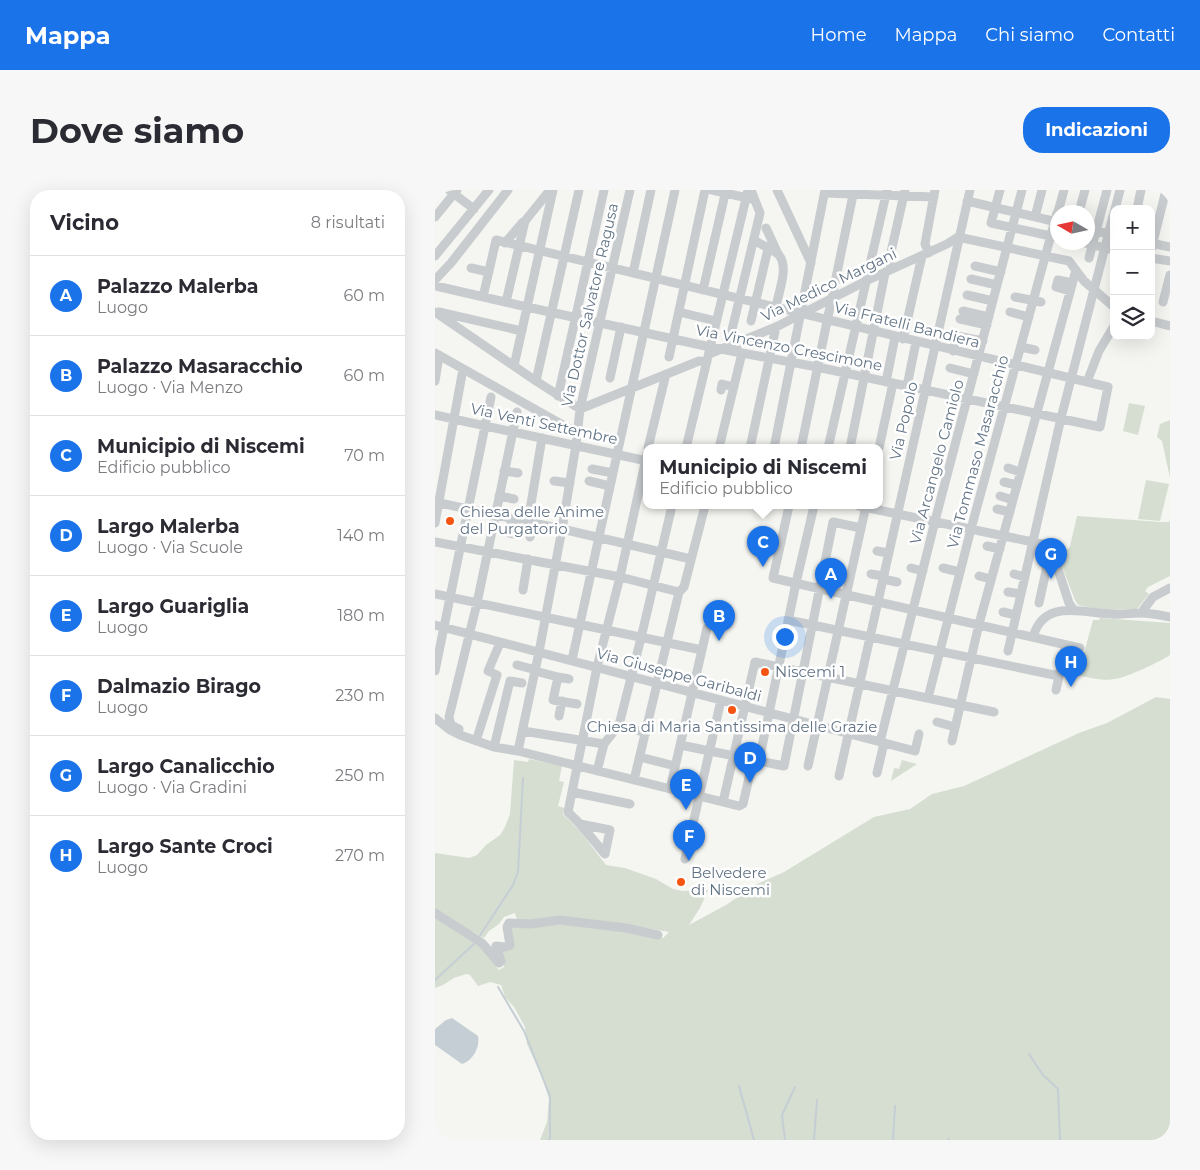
<!DOCTYPE html>
<html lang="it">
<head>
<meta charset="utf-8">
<style>
  body { margin:0; font-family:Montserrat,sans-serif; background:#f7f7f7; color:#2b2b33 }
  .controls { position:absolute; right:15px; top:15px; display:grid; overflow:hidden; border-radius:10px; box-shadow:0 5px 20px #0002 }
  .controls button { width:45px; height:45px; display:grid; place-items:center; padding:0; border:0; border-bottom:1px solid #e1e1e2; background:#fff; color:#2b2b33; font:25px sans-serif }
  .compass { position:absolute; left:615px; top:15px; width:45px; height:45px; border-radius:50%; background:#fff; box-shadow:0 5px 20px #0002; rotate:279deg }
  .you { position:absolute; left:349px; top:446px; width:18px; height:18px; margin:-12px; border:4px solid #fff; border-radius:50%; background:#1a73e8; box-shadow:0 0 0 8px #1a73e833 }
  .badge { display:grid; place-items:center; width:32px; height:32px; border-radius:50%; background:#1a73e8; color:#fff; font-size:16px; font-weight:700 }
  .pin { position:absolute; translate:-50% -41px; filter:drop-shadow(0 1px 2px #0008) }
  .pin::after { content:''; position:absolute; top:26px; width:18px; height:15px; background:inherit; clip-path:polygon(0 0,100% 0,50% 100%) }
  .popup { position:absolute; left:208px; top:254px; width:240px; height:65px; box-sizing:border-box; display:grid; place-content:center; border-radius:10px; background:#fff; filter:drop-shadow(0 1px 4px #0005); font-size:16px; white-space:nowrap; color:#7c7c81 }
  .popup b { font-size:19px; color:#2b2b33 }
  .popup::after { content:''; position:absolute; left:50%; top:100%; margin-left:-10px; border:10px solid transparent; border-top-color:#fff }
  .list { margin:0; padding:0; list-style:none }
  h2 { display:flex; justify-content:space-between; align-items:center; height:65px; margin:0; padding:0 20px; font-size:21px }
  h2 small { font-size:16px; font-weight:400; color:#7c7c81 }
  .list li { display:grid; grid-template-columns:32px 1fr auto; gap:15px; align-items:center; box-sizing:border-box; height:80px; padding:0 20px; border-top:1px solid #e1e1e2 }
  .list b { display:block; font-size:19px; white-space:nowrap }
  .list p { margin:0; font-size:16px; white-space:nowrap; color:#7c7c81 }
  .list em { font-size:16px; font-style:normal; color:#7c7c81 }
  .icon { flex:none; width:28px; height:28px; fill:none; stroke:currentColor; stroke-width:2; stroke-linecap:round; stroke-linejoin:round }
  .map { position:relative; flex:none; width:735px; height:950px; overflow:hidden; border-radius:20px }
  header { display:flex; align-items:center; gap:30px; box-sizing:border-box; height:70px; padding:0 25px; background:#1a73e8; color:#fff }
  header strong { font-size:24px }
  nav { display:flex; gap:28px; margin-inline-start:auto; font-size:18px }
  .intro { display:flex; align-items:center; justify-content:space-between; box-sizing:border-box; height:120px; padding:0 30px }
  h1 { margin:0; font-size:35px }
  .button { padding:12px 22px; border-radius:20px; background:#1a73e8; color:#fff; font-size:18px; font-weight:700 }
  main { display:flex; gap:30px; padding:0 30px }
  aside { flex:1; background:#fff; border-radius:20px; box-shadow:0 5px 20px #0002 }
  .map>svg:first-child { display:block }
  .green { fill:#d5ded1 }
  .water { fill:#c5ced4 }
  .lines { fill:none; stroke-linecap:round; stroke-linejoin:round }
  .stream { stroke:#c5ced4; stroke-width:2 }
  .minor { stroke:#c9cccf; stroke-width:9 }
  .poi-dot { fill:#f55511; stroke:#fff; stroke-width:2 }
  .labels { text-anchor:middle; stroke-width:5; stroke-linejoin:round; paint-order:stroke }
  .street-label { font-size:15px; fill:#617385; stroke:#fff }
  .poi-label { font-size:15px; fill:#617385; stroke:#fff; text-anchor:start }
</style>
</head>
<body>
<header>
<strong>Mappa</strong>
<nav><a>Home</a><a>Mappa</a><a>Chi siamo</a><a>Contatti</a></nav>
</header>
<div class="intro"><h1>Dove siamo</h1><a class="button">Indicazioni</a></div>
<main>
<aside>
<h2>Vicino<small>8 risultati</small></h2>
<ul class="list">
<li><span class="badge">A</span><div><b>Palazzo Malerba</b><p>Luogo</p></div><em>60 m</em></li>
<li><span class="badge">B</span><div><b>Palazzo Masaracchio</b><p>Luogo · Via Menzo</p></div><em>60 m</em></li>
<li><span class="badge">C</span><div><b>Municipio di Niscemi</b><p>Edificio pubblico</p></div><em>70 m</em></li>
<li><span class="badge">D</span><div><b>Largo Malerba</b><p>Luogo · Via Scuole</p></div><em>140 m</em></li>
<li><span class="badge">E</span><div><b>Largo Guariglia</b><p>Luogo</p></div><em>180 m</em></li>
<li><span class="badge">F</span><div><b>Dalmazio Birago</b><p>Luogo</p></div><em>230 m</em></li>
<li><span class="badge">G</span><div><b>Largo Canalicchio</b><p>Luogo · Via Gradini</p></div><em>250 m</em></li>
<li><span class="badge">H</span><div><b>Largo Sante Croci</b><p>Luogo</p></div><em>270 m</em></li>
</ul>
</aside>
<div class="map">
<svg width="735" height="950" viewBox="0 0 735 950">
  <rect width="100%" height="100%" fill="#f5f6f1"/>
  <path class="green" d="M694,213L710,216L703,245L688,241Z
    M735,230V288L727,251L722,247L725,234Z
    M711,290L734,294L725,331L703,329Z
    M642,326L726,332H734L735,329V386L713,397L710,401L714,404L702,419L669,420L643,415L640,410L623,366L625,362L633,359L635,356Z
    M665,428L735,433V465C724,472 693,487 680,489C664,492 645,485 629,482L634,460L649,463L658,430H664Z
    M721,507L735,509V950H105L112,932L114,909L107,887L92,854L90,837L79,817L70,807L66,795L55,792L43,796L35,785L31,784L19,788L8,795L0,798V727L46,755L64,780L69,777L64,758H74V738L76,735L134,733L228,748L234,742L195,735L82,730L80,723L69,727L64,734L54,741L49,748L7,725L0,719V663L34,668L42,665L51,655L65,645L70,637L75,624L79,570L93,572L94,569L127,576L124,591L129,592L123,616L129,618L128,624L145,641L171,675L190,678L221,689L238,699L248,701L273,700L265,718L254,735L291,715L320,695L349,682L439,627L475,619L497,604L529,596L644,543L672,533Z
    M467,570L482,574L456,591L459,578L464,579Z"/>
  <path class="water" d="M17,828L43,846C45,858 38,870 27,874L0,855V839L11,830Z"/>
  <g class="lines">
    <path class="stream" d="M44,747L78,695L83,682L88,588
      M0,790L40,753
      M63,797L89,841L115,906V948L114,950
      M594,864L608,885L623,899L625,950
      M304,896L319,950
      M350,950L347,925L360,897
      M379,950L382,910
      M458,950L460,916
      M513,950L514,949"/>
    <path class="minor" d="M14,0L39,19
      M277,0L317,9
      M342,0L376,73
      M565,0L556,33L620,47
      M390,3L499,7
      M532,11L622,32
      M680,19L685,0
      M702,19L706,0
      M623,22L629,0
      M644,22L650,0
      M0,27L22,0
      M600,27L607,0
      M331,38L343,64
      M652,39L679,45
      M523,47L634,71L649,91L679,117
      M319,50C325,54 338,60 343,64C355,76 343,103 341,117
      M646,52L679,60
      M70,53L88,32
      M716,53L735,57
      M716,60L731,0
      M494,63L490,54L500,0
      M0,66L54,0
      M654,68L672,0
      M716,68L735,71
      M540,76L566,82
      M36,78L54,82
      M457,79L454,71L470,0
      M198,83L216,0
      M536,89L562,95
      M0,90L16,73L73,0
      M0,96H1C31,103 62,110 92,117L275,157L382,177L665,237L673,197L61,50L48,107
      M268,100L291,0
      M635,101L621,97L623,90L637,93
      M532,105L558,111
      M580,107L606,112
      M71,112L90,31L115,0
      M728,112L735,85
      M528,121L554,127
      M0,122L101,191L145,219L264,171L272,172
      M4,122L87,141
      M244,122L281,131
      M575,122L594,127
      M525,129L552,135
      M316,131L333,59
      M716,131L735,136
      M468,149L487,66
      M586,157L600,160
      M302,158L296,144L325,23L316,0
      M518,161L522,146L548,151
      M0,163L142,243
      M274,164L341,137L431,91L512,54L523,47
      M234,167L270,0
      M79,176L118,0
      M515,178L539,184
      M175,188L186,137
      M0,191L4,166
      M101,191L144,0
      M451,192L460,147
      M652,192L664,161L679,136
      M472,196L481,152
      M286,200L287,194L299,197
      M123,206L169,0
      M0,225L212,271
      M213,258L231,184
      M251,258L313,0
      M284,258L307,163
      M315,258L341,137
      M339,258L390,0
      M366,258L419,0
      M393,258L452,0
      M415,258L450,83
      M444,258L458,193
      M573,278L585,282
      M157,279L178,283
      M69,281L83,283
      M119,291L135,293
      M154,291L175,296
      M569,292L582,295
      M64,306L79,309
      M565,306L578,310
      M0,312L127,339L256,369
      M354,316L338,388L645,458
      M424,316L598,352L612,355L616,358
      M562,319L575,322
      M77,328L74,343L79,344
      M93,332L107,248
      M0,333L28,179
      M95,347L98,333
      M0,352L185,387L244,402
      M552,356L565,359
      M616,358L634,413L639,420
      M442,361L453,363
      M476,378L488,381
      M508,378L525,382
      M436,384L448,386
      M579,384L590,387
      M544,386L556,389
      M448,389L462,392
      M88,400L93,369
      M244,402L249,397L270,316
      M573,402L586,404
      M0,404L267,460
      M604,413L616,358
      M568,422L581,425
      M706,423L718,407L735,398
      M353,430L624,486
      M0,435L480,561L484,544
      M598,447C609,408 647,423 677,424C686,425 695,423 704,423C714,423 726,425 735,427
      M573,461L626,228L679,22
      M137,470L240,0
      M82,475L101,480
      M0,481L56,207
      M100,481L123,487L118,510L142,514
      M123,487L134,489
      M621,500L631,455
      M493,508L536,339L622,23
      M124,526L127,511
      M0,528L15,540L25,545L59,557L83,561L304,616L308,614L318,570
      M502,532L520,537
      M184,535L211,543
      M24,539L16,535L14,527L42,413L82,222
      M88,541L169,554
      M41,551L62,485L53,481L65,453
      M517,551L544,434L641,80
      M445,552L500,331L587,0
      M245,555L349,576L398,332L426,338
      M59,557L75,491L87,493
      M83,561L104,462L127,339L141,255L145,219L195,0
      M205,567L240,576
      M324,571L361,393L379,316
      M373,576L431,316
      M162,581L169,554L184,535L206,448L237,316
      M442,583L449,553
      M404,586L535,0
      M199,590L244,402
      M235,599L272,438
      M137,602L195,614
      M288,612L320,472L559,522
      M145,634L175,640L170,664
      M170,664L145,634L133,622L162,477L185,387L212,264
      M250,669L286,510
      M0,723L47,753L64,773L66,771L61,756L70,757L75,755L72,737L74,733L96,734L125,730L191,738L223,745"/>
  </g>
  <g class="poi-dot">
    <circle cx="15" cy="331" r="5"/>
    <circle cx="330" cy="482" r="5"/>
    <circle cx="297" cy="520" r="5"/>
    <circle cx="246" cy="692" r="5"/>
  </g>
  <g class="labels">
    <g class="street-label">
      <text transform="translate(394 95) rotate(-26)" y="5">Via Medico Margani</text>
      <text transform="translate(155 115) rotate(-77)" y="5">Via Dottor Salvatore Ragusa</text>
      <text transform="translate(472 135) rotate(14)" y="5">Via Fratelli Bandiera</text>
      <text transform="translate(354 158) rotate(11)" y="5">Via Vincenzo Crescimone</text>
      <text transform="translate(469 231) rotate(-77)" y="5">Via Popolo</text>
      <text transform="translate(109 234) rotate(12)" y="5">Via Venti Settembre</text>
      <text transform="translate(543 262) rotate(-75)" y="5">Via Tommaso Masaracchio</text>
      <text transform="translate(502 272) rotate(-75)" y="5">Via Arcangelo Camiolo</text>
      <text transform="translate(244 485) rotate(15)" y="5">Via Giuseppe Garibaldi</text>
    </g>
    <g class="poi-label">
      <text x="25" y="327">Chiesa delle Anime<tspan x="25" dy="17">del Purgatorio</tspan></text>
      <text x="340" y="487">Niscemi 1</text>
      <text x="297" y="542" text-anchor="middle">Chiesa di Maria Santissima delle Grazie</text>
      <text x="256" y="688">Belvedere<tspan x="256" dy="17">di Niscemi</tspan></text>
    </g>
  </g>
</svg>
<div class="controls">
<button>+</button>
<button>−</button>
<button><svg class="icon" aria-label="layers" viewBox="0 0 24 24"><path d="M12 4l9 5-9 5-9-5zM3 14l9 5 9-5"/></svg></button>
</div>
<svg class="compass" viewBox="-18 -18 36 36"><path d="M0-13l5 13h-10z" fill="#e53935"/><path d="M0 13l5-13h-10z" fill="#7c7c81"/></svg>
<div class="you"></div>
<div class="pin badge" style="left:396px;top:409px">A</div>
<div class="pin badge" style="left:284px;top:451px">B</div>
<div class="pin badge" style="left:328px;top:377px">C</div>
<div class="popup"><b>Municipio di Niscemi</b>Edificio pubblico</div>
<div class="pin badge" style="left:315px;top:593px">D</div>
<div class="pin badge" style="left:251px;top:620px">E</div>
<div class="pin badge" style="left:254px;top:671px">F</div>
<div class="pin badge" style="left:616px;top:389px">G</div>
<div class="pin badge" style="left:636px;top:497px">H</div>
</div>
</main>
</body>
</html>
